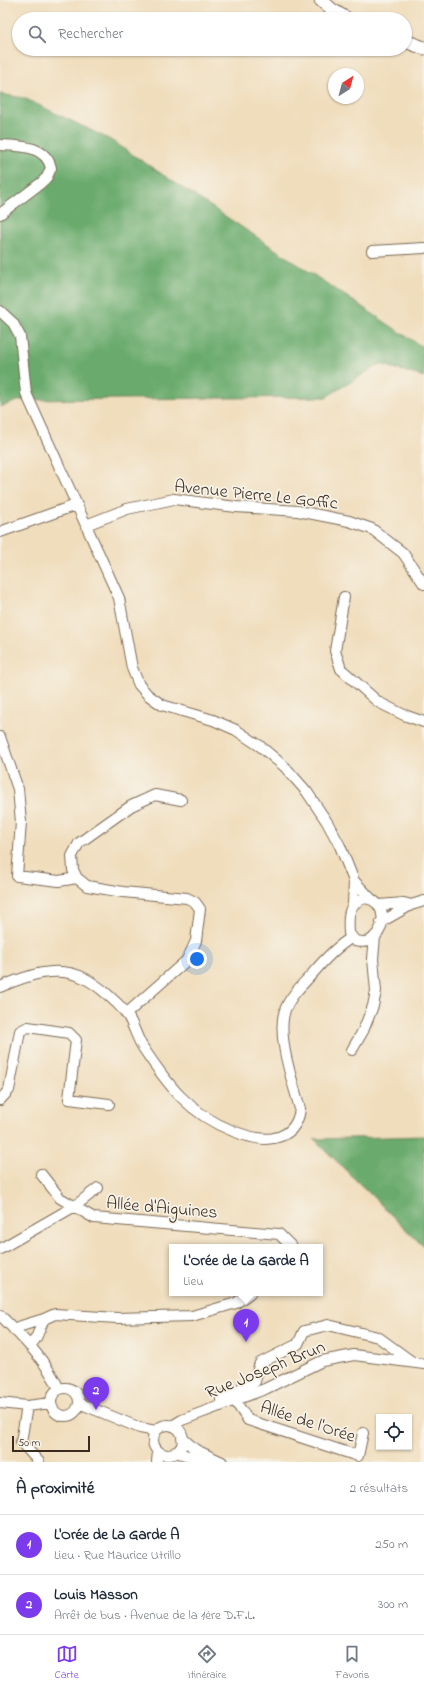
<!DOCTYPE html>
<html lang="fr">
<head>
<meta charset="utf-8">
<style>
  body { margin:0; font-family:"Indie Flower",sans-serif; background:#f2f2f3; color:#1f2937 }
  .controls { position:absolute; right:12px; bottom:12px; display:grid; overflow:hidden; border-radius:0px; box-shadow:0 1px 3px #0004 }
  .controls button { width:36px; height:36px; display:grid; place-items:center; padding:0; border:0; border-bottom:1px solid #e0e1e3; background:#fff; color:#1f2937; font:20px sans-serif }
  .compass { position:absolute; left:328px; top:68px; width:36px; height:36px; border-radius:50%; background:#fff; box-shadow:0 1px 3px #0004; rotate:36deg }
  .scale { position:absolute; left:12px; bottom:10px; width:78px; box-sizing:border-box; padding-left:4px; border:2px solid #3b2a1e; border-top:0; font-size:11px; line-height:14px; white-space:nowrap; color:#3b2a1e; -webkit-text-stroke:3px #f7f3e8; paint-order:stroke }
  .you { position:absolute; left:197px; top:959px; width:14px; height:14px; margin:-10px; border:3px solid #fff; border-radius:50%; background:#1a73e8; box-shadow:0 0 0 6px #1a73e833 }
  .badge { display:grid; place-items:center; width:26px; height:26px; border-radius:50%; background:#7c3aed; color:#fff; font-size:13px; font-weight:700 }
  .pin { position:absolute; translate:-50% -33px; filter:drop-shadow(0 1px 2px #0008) }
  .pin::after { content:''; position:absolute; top:21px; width:14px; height:12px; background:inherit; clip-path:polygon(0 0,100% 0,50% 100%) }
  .popup { position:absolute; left:169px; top:1244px; width:154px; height:52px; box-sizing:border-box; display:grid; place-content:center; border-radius:0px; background:#fff; filter:drop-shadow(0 1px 3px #0005); font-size:13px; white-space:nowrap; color:#747a83 }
  .popup b { font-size:15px; color:#1f2937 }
  .popup::after { content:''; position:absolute; left:50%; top:100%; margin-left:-8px; border:8px solid transparent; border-top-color:#fff }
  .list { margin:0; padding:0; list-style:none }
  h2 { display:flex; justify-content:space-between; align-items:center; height:52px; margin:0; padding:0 16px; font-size:17px }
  h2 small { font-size:13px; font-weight:400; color:#747a83 }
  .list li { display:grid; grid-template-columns:26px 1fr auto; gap:12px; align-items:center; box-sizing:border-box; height:60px; padding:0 16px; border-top:1px solid #e0e1e3 }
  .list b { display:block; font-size:15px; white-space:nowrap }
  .list p { margin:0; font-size:13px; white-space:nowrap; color:#747a83 }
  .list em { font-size:13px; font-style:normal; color:#747a83 }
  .icon { flex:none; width:22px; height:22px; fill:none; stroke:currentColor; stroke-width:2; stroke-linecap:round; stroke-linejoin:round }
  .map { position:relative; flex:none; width:424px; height:1462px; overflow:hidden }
  .search { position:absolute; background:#fff; box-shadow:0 1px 3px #0004; left:12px; right:12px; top:12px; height:44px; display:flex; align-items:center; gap:10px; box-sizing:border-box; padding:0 14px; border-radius:22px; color:#747a83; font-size:15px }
  .sheet { height:172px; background:#fff }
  nav { display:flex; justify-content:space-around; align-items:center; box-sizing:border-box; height:56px; border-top:1px solid #e0e1e3; background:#fff; font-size:11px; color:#747a83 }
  nav a { display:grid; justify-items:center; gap:2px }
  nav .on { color:#7c3aed }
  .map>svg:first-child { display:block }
  .forest { fill:#6bab6d; stroke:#536a46 }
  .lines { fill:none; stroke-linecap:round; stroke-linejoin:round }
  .minor-casing { stroke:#7a6955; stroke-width:12 }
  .major-casing { stroke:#7a6955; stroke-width:15 }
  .minor { stroke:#fff; stroke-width:10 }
  .major { stroke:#fff; stroke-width:13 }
  .labels { text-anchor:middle; stroke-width:3.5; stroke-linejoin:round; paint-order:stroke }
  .street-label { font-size:18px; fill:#3b2a1e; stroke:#f7f3e8 }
</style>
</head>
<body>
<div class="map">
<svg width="424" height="1462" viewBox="0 0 424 1462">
  <rect width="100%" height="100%" fill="#f7f3e8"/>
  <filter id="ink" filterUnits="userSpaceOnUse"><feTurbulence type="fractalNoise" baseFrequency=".025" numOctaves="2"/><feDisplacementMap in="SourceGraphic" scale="8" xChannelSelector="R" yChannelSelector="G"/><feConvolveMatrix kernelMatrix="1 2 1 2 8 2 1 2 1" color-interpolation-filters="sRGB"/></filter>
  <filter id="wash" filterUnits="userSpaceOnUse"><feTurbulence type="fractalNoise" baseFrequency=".012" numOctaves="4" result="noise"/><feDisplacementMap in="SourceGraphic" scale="16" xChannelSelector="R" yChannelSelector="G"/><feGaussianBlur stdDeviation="0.9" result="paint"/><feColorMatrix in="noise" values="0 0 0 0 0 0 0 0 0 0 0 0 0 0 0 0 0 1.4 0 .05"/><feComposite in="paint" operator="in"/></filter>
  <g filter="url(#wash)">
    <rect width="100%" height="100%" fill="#f0ddbc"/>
    <path class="forest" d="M0,94L24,98L109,139L424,348V377L380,364L326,397L21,400L0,407Z
      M424,1136V1247L314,1139Z"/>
  </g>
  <g filter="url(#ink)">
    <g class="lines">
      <defs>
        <path id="minor" d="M0,145C19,146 46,145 51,168L47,177L41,183L0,214
          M372,251L424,248
          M0,311L13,323L20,336L26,393L119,598L132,668L139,685L148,695L162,705L213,720L236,730L260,746L285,767L307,792L327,822L340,846L354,881L372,900
          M86,525L127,509L174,499L236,507L298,511L349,521L372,529L403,553L424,584
          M0,532L76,505
          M344,597L335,651L341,669L378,702L404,715L424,722
          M0,737L18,789L21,822L17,876L59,881L77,878
          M366,898C387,902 387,929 371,940C366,943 360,942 355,941L349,933C348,918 347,902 366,898Z
          M353,904L354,881
          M379,905L404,903L411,905
          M381,922L411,905L424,901
          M0,987C26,976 57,964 84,978C98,985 116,1001 126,1013C133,1023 136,1036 142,1046C167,1084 189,1114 233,1131C246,1136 261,1141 274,1138C290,1135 298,1125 300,1109C293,1082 276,1036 285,1010C290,996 303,984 313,973C324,960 336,947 351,938
          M126,1014L187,960L196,941L200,909L195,902L187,898L123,892L87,886L77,878L73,870L72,856L79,843L131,806L155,795L181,800
          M352,1050L363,1031L373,1006L376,991L373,959L375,936
          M0,1100L9,1090L20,1031L28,1027L69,1033L76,1040L69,1099L109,1104
          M41,1174L60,1198L94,1218L279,1234L292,1247
          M0,1249L75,1206L98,1188
          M0,1315C22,1337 46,1360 59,1389
          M14,1330L18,1327L44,1319L55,1314L117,1318L192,1316L236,1303L250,1293
          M30,1346L36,1338L44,1319
          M51 1402a14 14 0 1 1 28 0a14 14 0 1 1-28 0Z
          M235,1401L248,1420L358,1456L363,1433
          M0,1403L27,1406L51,1403
          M79,1403L140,1428L156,1431
          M27,1406L21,1442L39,1462
          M221,1406V1397L255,1382L258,1369L260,1363L298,1344L304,1331L328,1325L378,1337L411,1361
          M153 1440a15 15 0 1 1 30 0a15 15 0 1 1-30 0Z
          M172,1426L182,1420L265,1389L322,1361L354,1355L424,1364
          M182,1438L196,1450L222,1462
          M175,1452L209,1462
          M157,1462L158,1451"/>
        <path id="major" d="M321,0L332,10L347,19
          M405,41L424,48"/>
      </defs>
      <use href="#minor" class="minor-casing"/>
      <use href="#major" class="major-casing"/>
      <use href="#minor" class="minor"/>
      <use href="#major" class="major"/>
    </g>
  </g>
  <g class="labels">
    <g class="street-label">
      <text transform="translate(256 494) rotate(6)" y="6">Avenue Pierre Le Goffic</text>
      <text transform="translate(162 1207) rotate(5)" y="6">Allée d'Aiguines</text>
      <text transform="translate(265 1369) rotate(-22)" y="6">Rue Joseph Brun</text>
      <text transform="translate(308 1421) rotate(18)" y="6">Allée de l'Orée</text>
    </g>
  </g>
</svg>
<div class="controls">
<button><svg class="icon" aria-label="locate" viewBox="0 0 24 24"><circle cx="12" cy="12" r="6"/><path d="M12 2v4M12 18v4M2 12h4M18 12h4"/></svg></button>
</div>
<svg class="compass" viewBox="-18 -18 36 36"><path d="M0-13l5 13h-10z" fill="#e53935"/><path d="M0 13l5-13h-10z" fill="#747a83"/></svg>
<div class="scale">50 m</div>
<div class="you"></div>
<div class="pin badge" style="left:246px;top:1342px">1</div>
<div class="popup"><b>L'Orée de La Garde A</b>Lieu</div>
<div class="pin badge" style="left:96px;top:1410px">2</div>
<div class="search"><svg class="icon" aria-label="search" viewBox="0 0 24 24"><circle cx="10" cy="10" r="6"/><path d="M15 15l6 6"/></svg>Rechercher</div>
</div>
<section class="sheet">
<h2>À proximité<small>2 résultats</small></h2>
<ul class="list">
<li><span class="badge">1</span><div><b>L'Orée de La Garde A</b><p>Lieu · Rue Maurice Utrillo</p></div><em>250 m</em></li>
<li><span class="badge">2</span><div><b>Louis Masson</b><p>Arrêt de bus · Avenue de la 1ère D.F.L.</p></div><em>300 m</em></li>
</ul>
</section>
<nav>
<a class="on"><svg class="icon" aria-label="map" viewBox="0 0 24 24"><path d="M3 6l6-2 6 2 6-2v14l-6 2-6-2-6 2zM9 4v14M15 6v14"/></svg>Carte</a>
<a><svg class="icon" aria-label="directions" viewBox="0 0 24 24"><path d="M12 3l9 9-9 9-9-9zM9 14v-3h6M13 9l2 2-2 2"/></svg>Itinéraire</a>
<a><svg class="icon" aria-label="saved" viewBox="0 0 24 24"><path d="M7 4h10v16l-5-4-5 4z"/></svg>Favoris</a>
</nav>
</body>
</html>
